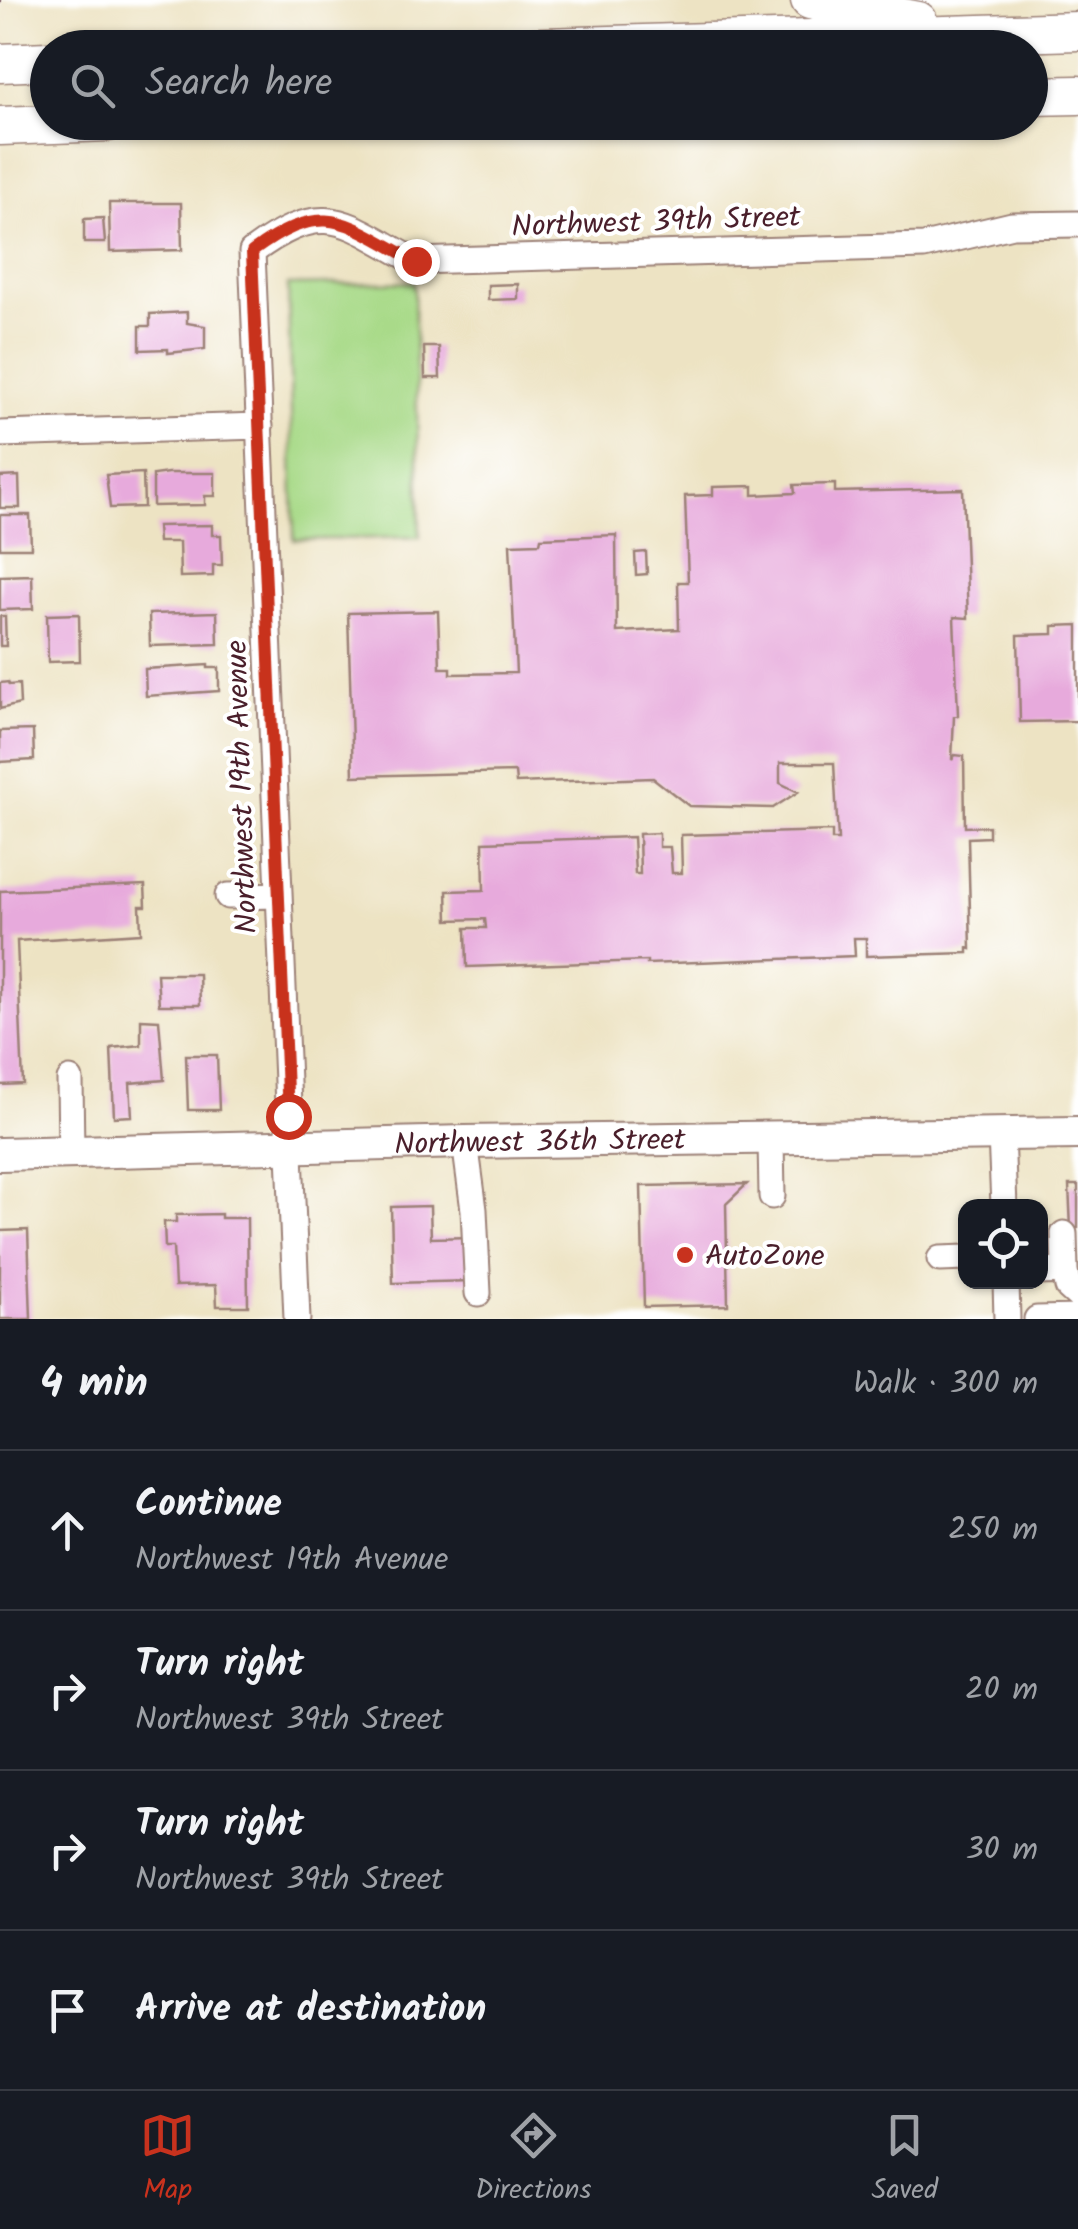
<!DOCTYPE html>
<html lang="en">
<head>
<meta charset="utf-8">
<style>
  body { margin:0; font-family:Kalam,sans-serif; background:#242831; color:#f1f3f6 }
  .controls { position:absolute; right:30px; bottom:30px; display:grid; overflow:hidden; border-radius:20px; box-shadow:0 2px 8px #0004 }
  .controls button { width:90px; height:90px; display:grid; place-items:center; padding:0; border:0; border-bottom:2px solid #363941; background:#171b24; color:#f1f3f6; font:50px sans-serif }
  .stop { position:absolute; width:30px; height:30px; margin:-22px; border:8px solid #c8321e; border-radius:50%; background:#fff }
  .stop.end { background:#c8321e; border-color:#fff; box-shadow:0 2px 10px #0008 }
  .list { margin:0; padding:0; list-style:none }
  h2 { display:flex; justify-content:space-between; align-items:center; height:130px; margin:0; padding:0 40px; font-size:42px }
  h2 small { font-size:32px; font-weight:400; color:#9ea1a6 }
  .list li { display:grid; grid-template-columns:65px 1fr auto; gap:30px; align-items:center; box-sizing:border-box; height:160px; padding:0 40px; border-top:2px solid #363941 }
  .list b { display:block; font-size:38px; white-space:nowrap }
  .list p { margin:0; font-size:32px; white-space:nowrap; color:#9ea1a6 }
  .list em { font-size:32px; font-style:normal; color:#9ea1a6 }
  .icon { flex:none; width:55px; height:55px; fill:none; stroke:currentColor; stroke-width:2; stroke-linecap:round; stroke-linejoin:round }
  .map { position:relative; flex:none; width:1078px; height:1319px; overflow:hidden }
  .search { position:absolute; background:#171b24; box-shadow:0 2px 8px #0004; left:30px; right:30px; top:30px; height:110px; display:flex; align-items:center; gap:25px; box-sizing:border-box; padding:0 35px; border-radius:55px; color:#9ea1a6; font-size:38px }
  .sheet { height:770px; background:#171b24 }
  nav { display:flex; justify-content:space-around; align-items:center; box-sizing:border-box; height:140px; border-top:2px solid #363941; background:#171b24; font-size:28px; color:#9ea1a6 }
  nav a { display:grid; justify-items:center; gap:5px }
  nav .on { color:#c8321e }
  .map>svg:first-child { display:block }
  .green { fill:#a9da89; stroke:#7a7c5a; stroke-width:2.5 }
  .building { fill:#e7aadc }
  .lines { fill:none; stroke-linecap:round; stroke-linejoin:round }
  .minor-casing { stroke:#9c8177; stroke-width:29 }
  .major-casing { stroke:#9c8177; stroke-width:36 }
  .highway-casing { stroke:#9c8177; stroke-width:41 }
  .minor { stroke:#fff; stroke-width:25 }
  .major { stroke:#fff; stroke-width:32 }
  .highway { stroke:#fff; stroke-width:38 }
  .rail { stroke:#4a1f2b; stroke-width:8; stroke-dasharray:15 8; stroke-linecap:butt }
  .route { stroke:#c8321e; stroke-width:12 }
  .poi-dot { fill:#c8321e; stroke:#fff; stroke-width:4 }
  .labels { text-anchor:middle; stroke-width:8; stroke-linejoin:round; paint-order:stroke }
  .street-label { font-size:30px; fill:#4a1f2b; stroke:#fff }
  .poi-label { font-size:30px; fill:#4a1f2b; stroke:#fff; text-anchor:start }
</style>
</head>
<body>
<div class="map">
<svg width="1078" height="1319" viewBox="0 0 1078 1319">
  <rect width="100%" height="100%" fill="#fff"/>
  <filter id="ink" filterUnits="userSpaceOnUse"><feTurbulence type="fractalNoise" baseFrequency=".01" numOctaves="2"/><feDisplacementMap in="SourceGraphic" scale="20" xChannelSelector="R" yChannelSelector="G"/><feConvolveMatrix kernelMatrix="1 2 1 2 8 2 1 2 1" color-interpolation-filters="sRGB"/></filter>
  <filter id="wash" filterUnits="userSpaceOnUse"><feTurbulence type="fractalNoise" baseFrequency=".0048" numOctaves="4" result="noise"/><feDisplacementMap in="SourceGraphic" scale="40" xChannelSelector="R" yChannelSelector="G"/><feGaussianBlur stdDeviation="2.25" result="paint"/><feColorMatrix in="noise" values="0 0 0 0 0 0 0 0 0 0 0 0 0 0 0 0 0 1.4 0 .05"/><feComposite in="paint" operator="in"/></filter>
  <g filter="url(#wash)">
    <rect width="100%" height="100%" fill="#ede3c3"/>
    <path class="green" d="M414,282L420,537L294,540L288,285Z"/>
    <g id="blocks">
      <path class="building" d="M109,203H181L182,250L110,252Z
        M103,218L105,243H84V219Z
        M518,284V299L488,300V285Z
        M187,312V323L205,326V349L168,353V349L140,350V326H150V314Z
        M424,347H439L440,378H425Z
        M143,473L144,507L110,508L106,475Z
        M168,473H215V496H205V505L153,506V475Z
        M19,476L20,508H0V477Z
        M835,484V492L963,489L968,618L954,617L958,715L954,716L952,760L955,755L964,756L965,827L989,826V837L968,838L971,949L968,948V953L866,956V938H854L855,956L647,964V961L467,967L466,928H486L485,919L448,920L447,891L484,890L483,842L633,837L635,874H640L639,834L659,833V847H670L672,873H682L681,835L832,831V840H838L834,763H780V783L798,792L773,808L689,806L653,778L516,783L515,772L353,776L348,613L438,611L440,668H451V674L516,673L510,544L540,543L541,538L616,535L617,632L679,629L678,582H688L685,496L713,495V487L753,486V495L795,493L794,485Z
        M0,515H30L31,548H0Z
        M212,525V535H221L222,565H213V576L180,577L179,542H158L157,526Z
        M646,552L647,574L636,575L635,553Z
        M32,575L33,609L0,610V576Z
        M217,612L218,644L150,646L149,614Z
        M79,614L80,661L48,662L47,615Z
        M0,616H5L6,646H0Z
        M1078,625V721L1020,722L1018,635L1053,634V626Z
        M208,665V668H219V691L146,696L145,669Z
        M8,682L9,685L19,684L20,704L0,709V683Z
        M33,730L34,760L0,762V731Z
        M145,885L146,906H140L141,933L17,941L23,1084L0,1085V891Z
        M157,974H199L200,1005H159Z
        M141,1019L159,1020L164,1080L130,1083L132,1116L114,1117L111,1048L141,1045Z
        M186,1055H217L219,1110H188Z
        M747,1184L726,1204L728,1305L644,1307L641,1186Z
        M1069,1185H1078V1228L1071,1229Z
        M430,1206L431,1238L472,1237L473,1281L393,1283L391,1207Z
        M221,1214V1218H247L248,1306H217L216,1285L175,1286L173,1247H165L164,1222H176V1215Z
        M28,1230L31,1319H0V1231Z"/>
    </g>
  </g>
  <g filter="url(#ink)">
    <use href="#blocks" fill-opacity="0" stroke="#9c8177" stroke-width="2.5"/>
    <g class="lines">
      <defs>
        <path id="minor" d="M0,434L260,426
          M228,896L278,895
          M70,1080L71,1152
          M1001,1135L1004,1206
          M771,1140L772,1196
          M465,1142L474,1210L478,1293
          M940,1259L966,1258
          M1065,1271L1068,1287L1078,1296
          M1040,1272L1065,1271L1064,1234
          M1006,1282L1007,1319
          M297,1319L252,252C327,197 344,223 415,261L924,246L1012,225L1078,224
          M1037,1319L1078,1318"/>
        <g id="major">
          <path id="s1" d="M0,1154L465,1142L1078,1133"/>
        </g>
        <path id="highway" d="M810,0L918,21
          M511,48L1078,31
          M0,63L48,61
          M1030,96L1078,95
          M0,126L108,122"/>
      </defs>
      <use href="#minor" class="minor-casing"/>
      <use href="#major" class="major-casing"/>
      <use href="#highway" class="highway-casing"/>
      <use href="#minor" class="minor"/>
      <use href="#major" class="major"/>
      <use href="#highway" class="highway"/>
      <path class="rail" d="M0,0H1"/>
    </g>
  </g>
  <g class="lines" filter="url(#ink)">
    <path class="route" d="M288,1116L252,252C326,197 345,223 416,261"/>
  </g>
  <circle class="poi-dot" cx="685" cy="1255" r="10"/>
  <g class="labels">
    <g class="street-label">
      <text transform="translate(656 221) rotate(-2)" y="10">Northwest 39th Street</text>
      <text transform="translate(241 787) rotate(-92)" y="10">Northwest 19th Avenue</text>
      <text dy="10" stroke="none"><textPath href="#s1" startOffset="540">Northwest 36th Street</textPath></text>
    </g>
    <g class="poi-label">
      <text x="705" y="1265">AutoZone</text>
    </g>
  </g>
</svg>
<div class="controls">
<button><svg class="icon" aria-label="locate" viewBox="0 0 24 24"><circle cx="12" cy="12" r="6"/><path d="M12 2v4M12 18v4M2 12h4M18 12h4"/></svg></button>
</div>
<div class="stop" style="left:288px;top:1116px"></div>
<div class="stop end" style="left:416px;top:261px"></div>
<div class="search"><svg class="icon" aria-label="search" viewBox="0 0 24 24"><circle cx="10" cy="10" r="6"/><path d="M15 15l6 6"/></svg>Search here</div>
</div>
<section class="sheet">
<h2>4 min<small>Walk · 300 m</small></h2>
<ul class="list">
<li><svg class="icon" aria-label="ahead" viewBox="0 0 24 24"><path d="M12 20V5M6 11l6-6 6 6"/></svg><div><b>Continue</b><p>Northwest 19th Avenue</p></div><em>250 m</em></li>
<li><svg class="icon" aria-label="right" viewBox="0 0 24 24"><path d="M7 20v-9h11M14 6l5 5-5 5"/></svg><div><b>Turn right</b><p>Northwest 39th Street</p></div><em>20 m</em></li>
<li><svg class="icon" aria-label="right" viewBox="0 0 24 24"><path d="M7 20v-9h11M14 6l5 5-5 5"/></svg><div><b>Turn right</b><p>Northwest 39th Street</p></div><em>30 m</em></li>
<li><svg class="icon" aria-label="arrive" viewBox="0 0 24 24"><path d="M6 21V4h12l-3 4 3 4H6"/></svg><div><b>Arrive at destination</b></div></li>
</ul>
</section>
<nav>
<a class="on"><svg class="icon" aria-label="map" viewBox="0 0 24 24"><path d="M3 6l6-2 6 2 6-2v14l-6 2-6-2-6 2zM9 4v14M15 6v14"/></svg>Map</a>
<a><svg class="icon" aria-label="directions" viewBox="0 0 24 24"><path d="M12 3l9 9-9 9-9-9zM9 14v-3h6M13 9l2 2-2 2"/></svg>Directions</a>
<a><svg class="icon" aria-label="saved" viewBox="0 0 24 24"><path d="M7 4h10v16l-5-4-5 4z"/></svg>Saved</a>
</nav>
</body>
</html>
